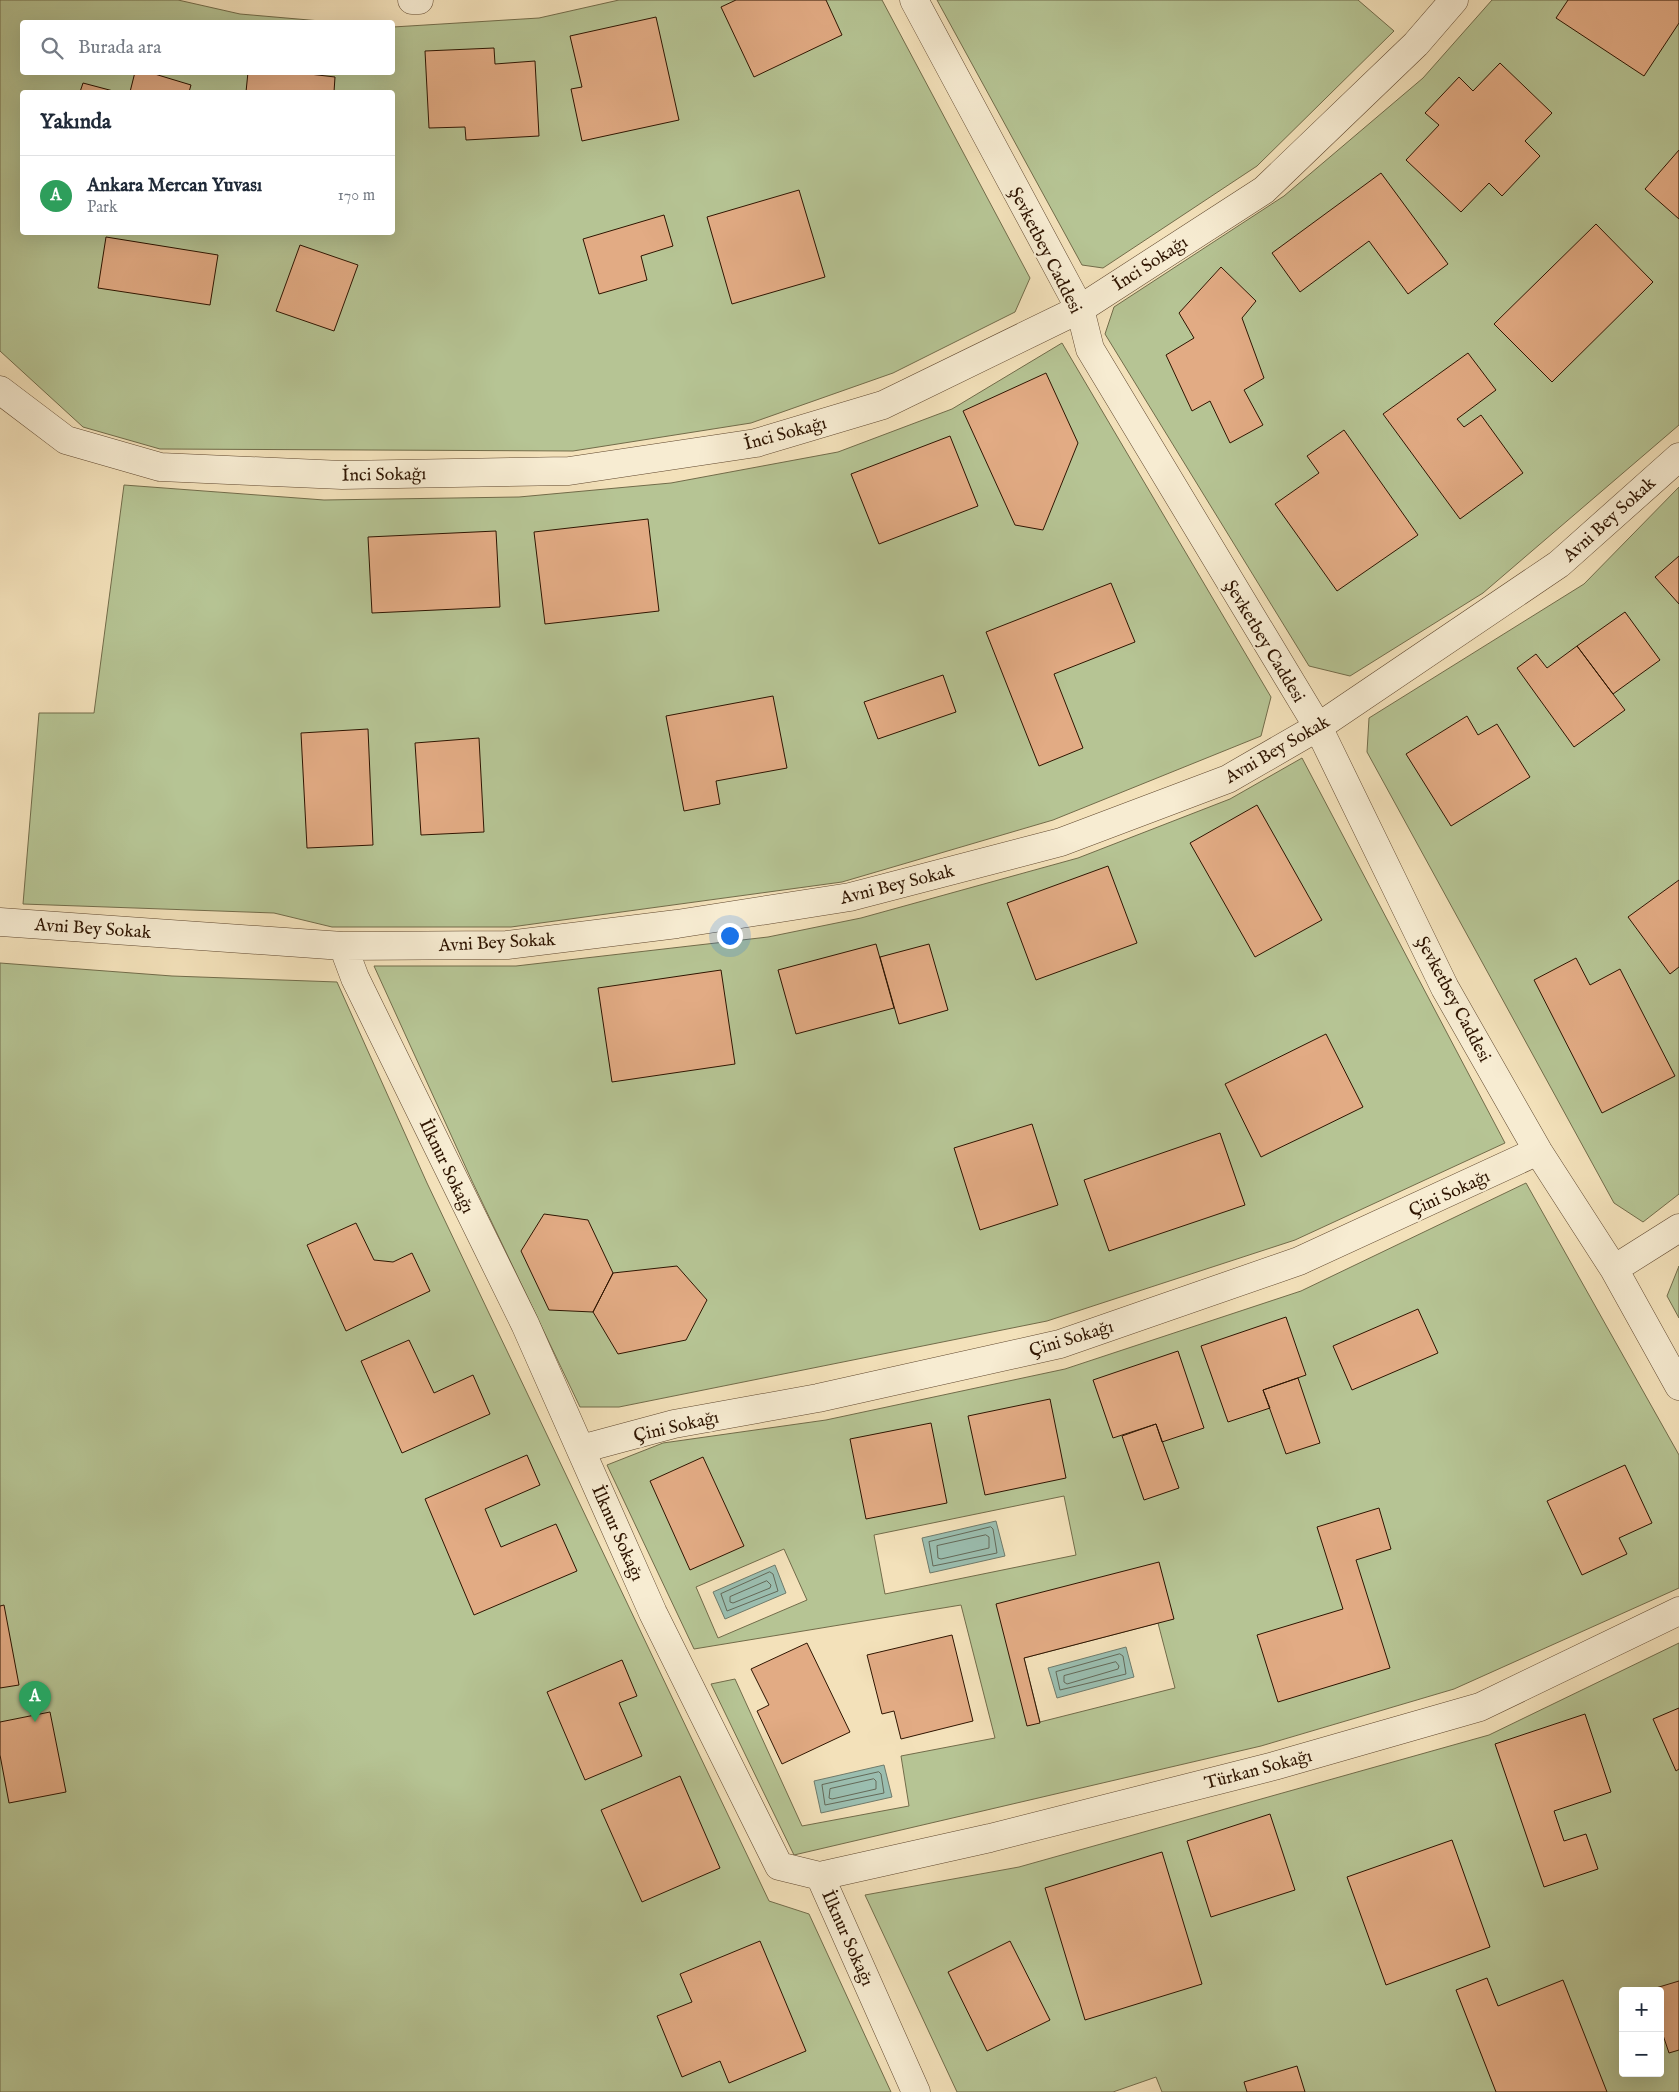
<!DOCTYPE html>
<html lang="tr">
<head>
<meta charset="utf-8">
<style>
  body { margin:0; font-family:"IM FELL English",serif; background:#f6f6f7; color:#1f2937 }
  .controls { position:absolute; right:15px; bottom:15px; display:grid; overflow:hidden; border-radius:5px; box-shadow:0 5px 20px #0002 }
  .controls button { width:45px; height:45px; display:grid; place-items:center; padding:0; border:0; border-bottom:1px solid #e0e1e3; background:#fff; color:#1f2937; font:25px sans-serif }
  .you { position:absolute; left:729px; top:935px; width:18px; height:18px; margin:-12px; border:4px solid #fff; border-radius:50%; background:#1a73e8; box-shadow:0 0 0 8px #1a73e833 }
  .badge { display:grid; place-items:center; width:32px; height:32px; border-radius:50%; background:#2563eb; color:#fff; font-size:16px; font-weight:700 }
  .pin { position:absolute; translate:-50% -41px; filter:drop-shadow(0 1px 2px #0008) }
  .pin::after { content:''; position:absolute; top:26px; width:18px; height:15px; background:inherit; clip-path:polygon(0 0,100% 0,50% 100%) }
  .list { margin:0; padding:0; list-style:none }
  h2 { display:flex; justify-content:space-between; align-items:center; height:65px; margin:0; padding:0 20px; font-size:21px }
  h2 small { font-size:16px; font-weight:400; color:#747a83 }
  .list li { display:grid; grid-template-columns:32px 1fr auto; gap:15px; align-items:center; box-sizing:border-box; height:80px; padding:0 20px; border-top:1px solid #e0e1e3 }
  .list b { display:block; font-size:19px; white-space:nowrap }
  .list p { margin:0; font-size:16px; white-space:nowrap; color:#747a83 }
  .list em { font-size:16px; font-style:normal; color:#747a83 }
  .icon { flex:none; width:28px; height:28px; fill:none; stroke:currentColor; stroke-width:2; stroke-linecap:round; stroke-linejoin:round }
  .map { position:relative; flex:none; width:1679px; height:2092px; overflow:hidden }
  .search { position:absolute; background:#fff; box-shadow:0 5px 20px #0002; left:20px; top:20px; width:375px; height:55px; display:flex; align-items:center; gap:12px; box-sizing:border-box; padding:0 18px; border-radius:5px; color:#747a83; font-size:19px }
  .panel { position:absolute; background:#fff; box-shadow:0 5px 20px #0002; left:20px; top:90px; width:375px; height:145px; border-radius:5px }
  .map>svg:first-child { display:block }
  .green { fill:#b6c494; stroke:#726c4a; fill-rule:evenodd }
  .water { fill:#9bbeb0; stroke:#6f7a6a }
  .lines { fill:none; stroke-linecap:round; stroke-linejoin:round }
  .shore { stroke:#646958; stroke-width:1 }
  .building { fill:#e2ab84; stroke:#2e1400 }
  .minor-casing { stroke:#5f472e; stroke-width:29 }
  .minor { stroke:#f7ecd2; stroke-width:28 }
  .labels { text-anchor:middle; stroke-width:4.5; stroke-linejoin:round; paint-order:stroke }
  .street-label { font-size:18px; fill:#2e1400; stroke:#f7ecd2 }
</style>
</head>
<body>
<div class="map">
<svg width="1679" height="2092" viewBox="0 0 1679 2092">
  <rect width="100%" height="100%" fill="#f3e1ba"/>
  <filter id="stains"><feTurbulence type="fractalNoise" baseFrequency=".004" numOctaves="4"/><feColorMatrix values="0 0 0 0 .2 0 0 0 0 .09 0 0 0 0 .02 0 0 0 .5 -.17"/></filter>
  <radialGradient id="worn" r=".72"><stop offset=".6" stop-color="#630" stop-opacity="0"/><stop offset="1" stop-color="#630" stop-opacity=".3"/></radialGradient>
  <path class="green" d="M0,0H178L240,14L332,22H22V72H392L393,27L539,18L619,0H882L1030,278L1015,312L893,373L751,423L573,451L160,449L83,427L0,351ZM22,92H392V232H22Z
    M937,0H1358L1394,31L1257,166L1103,268L1082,265Z
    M1492,0H1679V425L1483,593L1350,676L1309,666L1105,334L1114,307L1284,196L1423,78Z
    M1062,343L1271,697L1261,736L1053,820L842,882L511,927H332L274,913L23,904L39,713H94L124,485L324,500L519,497L671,483L838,452L952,409Z
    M1679,487V1194L1643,1222L1614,1203L1367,752L1369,718L1584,584Z
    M1302,758L1505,1143L1295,1240L1047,1321L619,1407H580L472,1181L374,966H516L768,937L861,918L1078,858L1230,799Z
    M0,963L172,976L337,982L427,1183L769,1901L809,1914L891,2092H0Z
    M1526,1183L1679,1455V1588L1454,1689L1261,1746L794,1855L711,1684L735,1679L802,1826L909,1806L901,1756L995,1738L961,1605L694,1649L607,1465L663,1443L826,1420L1065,1369L1301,1291ZM1064,1496L1076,1555L885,1594L874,1535ZM784,1549L807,1600L718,1638L696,1587ZM1158,1623L1175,1688L1040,1722L1024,1658Z
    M1679,1266V1318L1667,1296Z
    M1679,1643V2092H1162L1156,2077L1113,2092H957L865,1895L1019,1867L1489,1735ZM1623,1991H1660V2073H1623Z"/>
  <path class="water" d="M996,1521L1005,1556L930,1573L922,1538Z
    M775,1565L786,1593L725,1619L713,1592Z
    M1126,1647L1134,1677L1057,1698L1048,1668Z
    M884,1765L892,1797L821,1813L814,1781Z"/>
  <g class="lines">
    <path class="shore" d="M991,1527L993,1529L997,1553L933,1566L929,1542Z
      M986,1535L989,1537V1548L941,1559L938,1558L937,1546Z
      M770,1572L773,1574L778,1591L727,1611L721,1594Z
      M767,1581L771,1585L770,1588L733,1603L730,1602V1597Z
      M1120,1654L1123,1656L1126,1674L1060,1690L1056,1672Z
      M1116,1662L1119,1666L1118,1669L1067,1684L1064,1682V1676Z
      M879,1772L881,1774L884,1793L825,1805L822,1785Z
      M874,1779L876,1781V1789L832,1799L829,1798L830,1789Z"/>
  </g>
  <path class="building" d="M736,0H826L842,35L754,77L721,7Z
    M1568,0H1679V23L1644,76L1556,18Z
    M656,17L679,120L582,141L571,89L582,87L570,36Z
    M494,48L495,64L535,61L539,136L466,140L465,127L429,128L425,51Z
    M1500,63L1552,113L1525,141L1540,156L1502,196L1489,183L1461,212L1406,160L1439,125L1425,113L1459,77L1473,91Z
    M135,72H148L191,85L189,92H130Z
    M248,72H292L335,77L334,92H246Z
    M83,83L117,92H80Z
    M1679,150V219L1645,189Z
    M1381,173L1448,264L1408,294L1369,241L1300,292L1272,253Z
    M799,190L825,277L732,304L707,217Z
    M664,215L673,246L641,256L647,280L599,294L583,239Z
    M1596,224L1653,282L1552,382L1494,324Z
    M106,237L218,255L210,305L98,288Z
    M300,245L358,265L334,331L276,311Z
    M1221,267L1256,301L1242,318L1264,378L1244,390L1263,425L1230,443L1210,401L1192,411L1166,355L1194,338L1179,313Z
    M1468,353L1496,390L1457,419L1464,427L1481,415L1523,473L1460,519L1383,414Z
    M1046,373L1078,443L1043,530L1015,525L963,411Z
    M1344,430L1418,535L1337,591L1275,504L1319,473L1307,456Z
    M950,436L978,506L879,544L851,474Z
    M648,519L659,611L545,624L534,532Z
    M496,531L500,607L372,613L368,537Z
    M1679,556V604L1655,577Z
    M1111,583L1135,642L1054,674L1083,748L1039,766L986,632Z
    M1625,612L1660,660L1613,694L1577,646Z
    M1577,646L1625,710L1574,747L1517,668L1536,654L1547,668Z
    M943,675L956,712L878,739L864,702Z
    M773,696L787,768L716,781L720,804L684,811L666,716Z
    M1467,716L1478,735L1497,724L1530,777L1451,826L1406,754Z
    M368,729L373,845L307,848L301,733Z
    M479,738L484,832L421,835L415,743Z
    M1257,805L1322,920L1255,957L1190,843Z
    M1108,866L1137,943L1036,980L1007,903Z
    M1679,880V967L1670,974L1628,917Z
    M876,944L894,1008L796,1034L778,970Z
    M929,944L948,1010L899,1024L880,957Z
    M1576,958L1590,985L1620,969L1675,1076L1602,1113L1534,980Z
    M721,970L735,1064L612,1082L598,988Z
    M1326,1034L1363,1107L1261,1157L1225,1084Z
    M1032,1124L1058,1205L980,1230L954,1148Z
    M1220,1133L1245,1205L1109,1251L1084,1180Z
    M544,1214L588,1220L613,1273L593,1312L549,1310L521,1251Z
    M356,1223L374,1260L393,1262L412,1253L430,1291L346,1331L307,1245Z
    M677,1266L707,1300L686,1340L618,1354L593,1312L613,1273Z
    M1418,1309L1438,1353L1352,1390L1333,1346Z
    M1286,1317L1306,1375L1263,1390L1270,1408L1228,1422L1201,1346Z
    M409,1340L434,1393L473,1375L490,1414L402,1453L361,1361Z
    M1178,1351L1204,1428L1162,1442L1156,1424L1113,1438L1093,1380Z
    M1298,1378L1320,1443L1286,1454L1263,1390Z
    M1050,1399L1066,1478L985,1495L968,1416Z
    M931,1423L947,1503L866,1519L850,1439Z
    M1156,1424L1179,1488L1144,1500L1122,1436Z
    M527,1455L540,1485L485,1509L501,1547L556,1524L577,1571L474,1615L425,1499Z
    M703,1457L744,1546L690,1570L650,1481Z
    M1625,1465L1652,1523L1619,1538L1627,1554L1582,1575L1547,1501Z
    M1379,1508L1391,1549L1356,1560L1390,1668L1278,1702L1257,1635L1343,1609L1317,1527Z
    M1159,1562L1174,1619L1024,1658L1040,1723L1027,1726L996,1604Z
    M4,1605L19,1685L0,1688V1606Z
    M952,1635L973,1721L901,1739L894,1711L882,1714L867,1655Z
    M807,1643L850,1732L782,1764L757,1711L769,1705L751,1669Z
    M622,1660L637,1696L619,1703L642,1756L585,1780L547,1692Z
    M1679,1708V1769L1676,1771L1653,1719Z
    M50,1712L66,1792L9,1803L0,1755V1722Z
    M1585,1714L1611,1792L1554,1811L1564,1841L1586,1834L1598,1869L1544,1887L1495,1744Z
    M680,1776L720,1868L642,1902L601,1810Z
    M1270,1814L1295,1890L1211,1917L1187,1841Z
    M1452,1840L1490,1947L1386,1985L1347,1877Z
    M1162,1852L1202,1984L1085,2020L1045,1888Z
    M760,1941L806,2051L729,2083L720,2061L682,2077L657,2016L692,2002L680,1974Z
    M1010,1941L1050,2020L987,2051L948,1972Z
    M1487,1978L1498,2006L1563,1980L1607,2092H1496L1456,1990Z
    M1679,1981V2050L1669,2053L1660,2026V1991L1649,1990Z
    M1297,2066L1305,2092H1247L1244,2082Z"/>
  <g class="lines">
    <defs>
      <path id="minor" d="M412,0H419
        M914,0L1080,309L1090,349L1318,727L1445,988L1538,1151L1614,1269L1679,1386
        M0,390L66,440L160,467L342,475L569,471L756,443L883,405L1080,309L1264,190L1416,44L1454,0
        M0,922L343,946L507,945L677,924L850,897L1061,842L1228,779L1318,727L1559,564L1679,457
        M343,946L355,978L525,1324L653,1613L779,1866L820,1876L916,2092
        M1614,1269L1679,1228
        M581,1449L674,1424L818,1398L1060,1344L1299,1261L1538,1151
        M820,1876L990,1838L1274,1766L1480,1707L1679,1611"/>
    </defs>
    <use href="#minor" class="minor-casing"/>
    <use href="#minor" class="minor"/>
  </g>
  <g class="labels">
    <g class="street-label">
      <text transform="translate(1046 250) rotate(63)" y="6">Şevketbey Caddesi</text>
      <text transform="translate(1150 263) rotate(-33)" y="6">İnci Sokağı</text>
      <text transform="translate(785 433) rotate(-15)" y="6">İnci Sokağı</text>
      <text transform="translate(384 474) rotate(-1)" y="6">İnci Sokağı</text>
      <text transform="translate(1609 519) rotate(-42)" y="6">Avni Bey Sokak</text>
      <text transform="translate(1265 641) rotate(59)" y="6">Şevketbey Caddesi</text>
      <text transform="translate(1277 749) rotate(-30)" y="6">Avni Bey Sokak</text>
      <text transform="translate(897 884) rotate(-14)" y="6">Avni Bey Sokak</text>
      <text transform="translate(93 928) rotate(4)" y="6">Avni Bey Sokak</text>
      <text transform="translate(497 942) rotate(-3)" y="6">Avni Bey Sokak</text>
      <text transform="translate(1454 999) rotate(62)" y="6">Şevketbey Caddesi</text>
      <text transform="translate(447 1166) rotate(64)" y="6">İlknur Sokağı</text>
      <text transform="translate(1449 1193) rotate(-25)" y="6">Çini Sokağı</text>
      <text transform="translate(1071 1338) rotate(-17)" y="6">Çini Sokağı</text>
      <text transform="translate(676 1426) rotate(-13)" y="6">Çini Sokağı</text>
      <text transform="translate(618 1533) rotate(66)" y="6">İlknur Sokağı</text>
      <text transform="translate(1258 1769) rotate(-15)" y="6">Türkan Sokağı</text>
      <text transform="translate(848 1938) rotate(66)" y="6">İlknur Sokağı</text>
    </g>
  </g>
  <rect width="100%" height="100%" filter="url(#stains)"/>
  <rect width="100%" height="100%" fill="url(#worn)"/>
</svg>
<div class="controls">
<button>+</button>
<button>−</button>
</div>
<div class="you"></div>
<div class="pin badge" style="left:35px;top:1722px;background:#2e9e5b">A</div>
<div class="search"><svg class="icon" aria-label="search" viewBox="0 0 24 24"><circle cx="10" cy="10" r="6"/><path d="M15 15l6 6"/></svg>Burada ara</div>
<section class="panel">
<h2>Yakında<small></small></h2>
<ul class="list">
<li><span class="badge" style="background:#2e9e5b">A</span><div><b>Ankara Mercan Yuvası</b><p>Park</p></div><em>170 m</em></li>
</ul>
</section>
</div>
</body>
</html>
